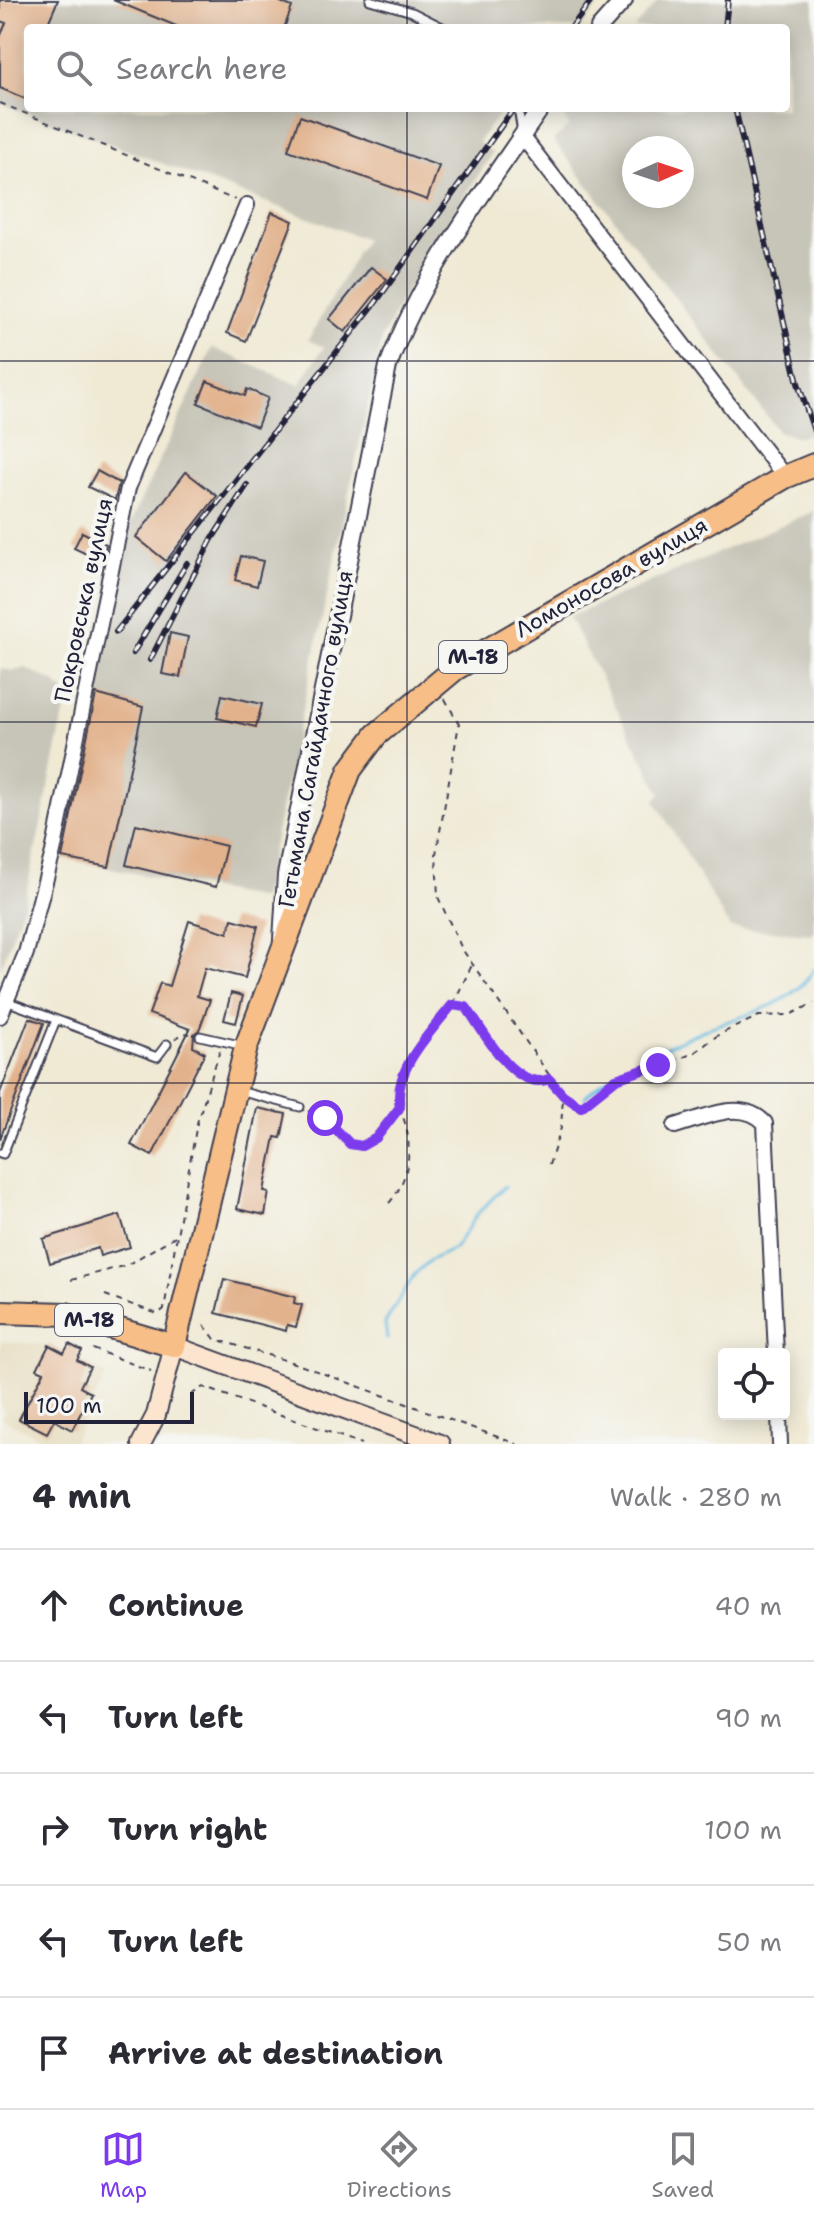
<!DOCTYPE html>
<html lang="en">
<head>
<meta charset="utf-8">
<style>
  body { margin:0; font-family:"Shantell Sans",sans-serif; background:#f2f2f3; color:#2b2b33 }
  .controls { position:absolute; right:24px; bottom:24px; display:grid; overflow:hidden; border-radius:8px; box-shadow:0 4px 20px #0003 }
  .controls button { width:72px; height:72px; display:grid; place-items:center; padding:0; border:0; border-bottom:2px solid #e1e1e2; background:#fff; color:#2b2b33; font:40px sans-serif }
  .compass { position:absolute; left:622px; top:136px; width:72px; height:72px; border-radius:50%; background:#fff; box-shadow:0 4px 20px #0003; rotate:87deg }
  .scale { position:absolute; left:24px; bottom:20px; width:170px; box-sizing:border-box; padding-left:8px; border:4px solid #22223b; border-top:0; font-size:22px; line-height:28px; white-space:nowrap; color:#22223b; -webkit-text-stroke:6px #f6f6f2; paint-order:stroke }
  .stop { position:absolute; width:24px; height:24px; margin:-18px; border:6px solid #7c3aed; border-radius:50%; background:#fff }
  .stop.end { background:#7c3aed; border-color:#fff; box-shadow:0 2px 8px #0008 }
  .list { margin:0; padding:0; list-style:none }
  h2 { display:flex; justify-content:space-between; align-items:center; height:104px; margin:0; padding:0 32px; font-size:34px }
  h2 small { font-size:26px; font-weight:400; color:#7c7c81 }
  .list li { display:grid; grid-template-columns:52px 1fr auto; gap:24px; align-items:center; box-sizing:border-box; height:112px; padding:0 32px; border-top:2px solid #e1e1e2 }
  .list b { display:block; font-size:30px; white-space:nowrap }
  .list em { font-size:26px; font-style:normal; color:#7c7c81 }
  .icon { flex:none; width:44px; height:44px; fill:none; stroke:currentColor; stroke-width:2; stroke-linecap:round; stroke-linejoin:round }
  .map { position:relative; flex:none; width:814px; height:1444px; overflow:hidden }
  .search { position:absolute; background:#fff; box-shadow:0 4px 20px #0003; left:24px; right:24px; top:24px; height:88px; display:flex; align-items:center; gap:20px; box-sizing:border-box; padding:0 28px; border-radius:8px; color:#7c7c81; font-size:30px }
  .sheet { height:664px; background:#fff }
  nav { display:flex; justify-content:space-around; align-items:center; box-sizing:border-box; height:112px; border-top:2px solid #e1e1e2; background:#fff; font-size:22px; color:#7c7c81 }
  nav a { display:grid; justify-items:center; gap:4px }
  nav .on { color:#7c3aed }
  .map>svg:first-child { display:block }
  .built { fill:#e5daba }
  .industrial { fill:#c7c4b8; fill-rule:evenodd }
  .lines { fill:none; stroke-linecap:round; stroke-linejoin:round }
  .stream { stroke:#66bce3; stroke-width:3 }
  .building { fill:#e2b28d }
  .service-casing { stroke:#414052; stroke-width:11 }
  .minor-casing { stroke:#414052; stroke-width:18 }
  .tertiary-casing { stroke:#414052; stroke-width:20 }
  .secondary-casing { stroke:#414052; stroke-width:22 }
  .trunk-casing { stroke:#414052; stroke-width:26 }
  .path { stroke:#414052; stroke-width:2; stroke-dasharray:6 6; stroke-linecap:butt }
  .service { stroke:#fff; stroke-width:7 }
  .minor { stroke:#fff; stroke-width:14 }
  .tertiary { stroke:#fff; stroke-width:16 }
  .secondary { stroke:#fce5cf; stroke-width:18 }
  .trunk { stroke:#f7be87; stroke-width:22 }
  .rail-casing { stroke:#22223b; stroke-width:6 }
  .rail { stroke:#f6f6f2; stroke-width:3; stroke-dasharray:9; stroke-linecap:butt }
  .route { stroke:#7c3aed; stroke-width:10 }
  .grid { fill:none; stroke:#22223b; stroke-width:2; stroke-opacity:0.55 }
  .labels { text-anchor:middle; stroke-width:8; stroke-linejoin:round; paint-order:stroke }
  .shield { fill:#f6f6f2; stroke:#626272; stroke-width:2 }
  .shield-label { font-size:20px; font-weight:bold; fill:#22223b }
  .street-label { font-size:22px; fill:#22223b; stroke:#f6f6f2 }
</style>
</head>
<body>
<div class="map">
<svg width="814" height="1444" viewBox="0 0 814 1444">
  <rect width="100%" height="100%" fill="#f6f6f2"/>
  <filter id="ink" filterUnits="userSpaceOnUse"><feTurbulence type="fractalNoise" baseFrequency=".0125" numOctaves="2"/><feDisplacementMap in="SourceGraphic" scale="16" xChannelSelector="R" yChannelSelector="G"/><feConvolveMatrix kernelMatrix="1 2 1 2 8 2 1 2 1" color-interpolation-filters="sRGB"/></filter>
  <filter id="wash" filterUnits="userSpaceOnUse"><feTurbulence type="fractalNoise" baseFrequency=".006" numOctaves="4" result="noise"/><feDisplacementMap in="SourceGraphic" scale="32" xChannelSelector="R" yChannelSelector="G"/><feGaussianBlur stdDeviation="1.8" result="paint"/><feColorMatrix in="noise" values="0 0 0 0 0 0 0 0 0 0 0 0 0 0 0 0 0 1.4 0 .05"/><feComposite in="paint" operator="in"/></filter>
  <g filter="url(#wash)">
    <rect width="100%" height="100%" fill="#f0ead5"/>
    <path class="built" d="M0,1341L49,1345L107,1375L72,1444H52L1,1418L5,1410L0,1405Z"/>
    <path class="industrial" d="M0,0H603L580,28H28V108H503L478,142L493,153L423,259L382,338L262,899L61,858L103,655L98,649L127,530L212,348L299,385L324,347L308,340L365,239L0,103Z
      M659,0H814V431L800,437L779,432L553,140L569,126L563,116L571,108H786V28H634ZM682,148V196H634V148Z
      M814,511V934L730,928L655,801L661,794L569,617Z
      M0,668L13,671L25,668L53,681L68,695L24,904L0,970Z"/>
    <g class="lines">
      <path class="stream" d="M585,1097C608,1073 677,1041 709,1028C744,1015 795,1005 814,969
        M387,1339L385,1323L414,1275L430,1260L454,1249L478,1213L505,1186"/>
    </g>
    <g id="blocks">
      <path class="building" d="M0,0H58L46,28H28V100L0,88V37L6,23L0,21Z
        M113,0H276L292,7L284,28H181Z
        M300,116L439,166L427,200L288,150Z
        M272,212L293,221L246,341L227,333Z
        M371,267L387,279L345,332L329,319Z
        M207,381L245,396L247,389L268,398L257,427L198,403Z
        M97,471L119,483L115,500L88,487Z
        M186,472L217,496L166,561L136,537Z
        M82,532L106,544L103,562L74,548Z
        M241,556L263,561L257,586L235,580Z
        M170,633L188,637L180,677L162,674Z
        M96,694L143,707L109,867L62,858Z
        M222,695L262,704L256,727L217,718Z
        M136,824L226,846L216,887L126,865Z
        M232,919L258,926L245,978L205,968L197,996L210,1000L199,1030L194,1034L193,1047L205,1053L152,1156L131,1145L190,1029L149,1014L160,983L169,986L189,921L228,933Z
        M231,993L243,996L236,1023L224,1020Z
        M29,1018L44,1023L0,1139V1093Z
        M257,1108L286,1114L281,1138L275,1137L264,1191L269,1192L265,1215L237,1209Z
        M120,1215L130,1247L100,1256L98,1248L50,1263L43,1239Z
        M224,1279L295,1297L294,1303L302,1305L296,1327L287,1325L286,1331L216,1313Z
        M69,1344L82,1351L77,1360L90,1367L80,1387L91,1393L72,1430L54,1420L47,1433L19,1419L44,1372L37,1369L49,1345L64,1353Z"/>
    </g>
  </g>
  <g filter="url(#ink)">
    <use href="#blocks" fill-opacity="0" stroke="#414052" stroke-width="2"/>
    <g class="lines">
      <defs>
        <path id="service" d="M370,0L412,12L444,28
          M518,108L522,133
          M6,1001L157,1057L167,1044
          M200,1036L244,1046
          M239,1091L300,1107
          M0,1153L3,1154L56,1020"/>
        <path id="minor" d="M522,136L785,477
          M0,1016L26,953L53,852L128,488L247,205
          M675,1126C704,1118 741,1098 765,1123L776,1354
          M779,1414L780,1444"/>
        <path id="tertiary" d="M599,28L624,0
          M282,940L286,875L388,366C424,270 484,192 541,108"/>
        <path id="secondary" d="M141,1444L156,1415L174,1346L440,1444"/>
        <path id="trunk" d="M0,1312L66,1314L174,1346L246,1047L350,770L376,735L455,669L785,477L814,465"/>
      </defs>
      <use href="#service" class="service-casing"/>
      <use href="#minor" class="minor-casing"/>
      <use href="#tertiary" class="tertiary-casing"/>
      <use href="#secondary" class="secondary-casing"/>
      <use href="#trunk" class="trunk-casing"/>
      <path class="path" d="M0,103L235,200
        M445,699L459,724L436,854L438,897L462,949L563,1095L581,1107L616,1079L648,1071L694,1053L718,1035L759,1016L790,1015L814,1003
        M453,1004L473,963
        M175,1039L184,1033L190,1034
        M308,1111L336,1126L350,1144L362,1146L376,1138L399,1108
        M549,1165L561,1128L563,1096
        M389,1203C408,1182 412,1152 406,1126C403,1115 395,1100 398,1089C407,1058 433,1030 452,1005L466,1007C483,1030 517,1092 548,1079
        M71,1280L127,1265L177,1235L197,1123L220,1050
        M105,1295L158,1314L164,1309L177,1235
        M204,1325L215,1339L297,1364L517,1444
        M93,1349L151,1371
        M191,1395L203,1387L362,1444"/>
      <use href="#service" class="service"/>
      <use href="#minor" class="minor"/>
      <use href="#tertiary" class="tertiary"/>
      <use href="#secondary" class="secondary"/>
      <use href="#trunk" class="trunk"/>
      <defs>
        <path id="rail" d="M571,28L592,0
          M725,28L728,0
          M735,108L798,383L814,431
          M116,632L376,302L514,108
          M133,653L187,563
          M150,660L212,539L247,485"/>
      </defs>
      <use href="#rail" class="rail-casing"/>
      <use href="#rail" class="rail"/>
    </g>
  </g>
  <g class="lines" filter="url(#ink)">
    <path class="route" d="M325,1118L350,1144L362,1146L376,1138L400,1107C392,1070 431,1032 452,1005L466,1007C484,1031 514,1093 549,1079L563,1095L581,1107L616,1079L658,1065"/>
  </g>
  <path class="grid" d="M407,0V28M407,108V1444M0,361H814M0,722H814M0,1083H814"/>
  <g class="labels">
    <g class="shield">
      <rect x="439" y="641" width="68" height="32" rx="6"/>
      <rect x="55" y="1304" width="68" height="32" rx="6"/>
    </g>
    <g class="shield-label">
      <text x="473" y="664">М-18</text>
      <text x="89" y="1327">М-18</text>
    </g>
    <g class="street-label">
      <text transform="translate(611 577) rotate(-30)" y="8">Ломоносова вулиця</text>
      <text transform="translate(83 600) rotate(-78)" y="8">Покровська вулиця</text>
      <text transform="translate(315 739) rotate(-80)" y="8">Гетьмана Сагайдачного вулиця</text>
    </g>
  </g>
</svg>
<div class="controls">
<button><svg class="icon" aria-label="locate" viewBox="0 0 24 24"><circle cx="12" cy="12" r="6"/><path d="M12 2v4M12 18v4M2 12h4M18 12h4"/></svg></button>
</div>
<svg class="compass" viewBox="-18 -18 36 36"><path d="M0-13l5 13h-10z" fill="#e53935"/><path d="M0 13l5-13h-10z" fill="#7c7c81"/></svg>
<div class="scale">100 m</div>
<div class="stop" style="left:325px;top:1118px"></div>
<div class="stop end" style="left:658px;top:1065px"></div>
<div class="search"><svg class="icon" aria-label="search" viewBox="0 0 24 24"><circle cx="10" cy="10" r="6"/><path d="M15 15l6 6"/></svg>Search here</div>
</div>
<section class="sheet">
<h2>4 min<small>Walk · 280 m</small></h2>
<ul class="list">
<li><svg class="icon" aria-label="ahead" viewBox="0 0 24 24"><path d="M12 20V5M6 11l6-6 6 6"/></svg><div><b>Continue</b></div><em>40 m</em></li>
<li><svg class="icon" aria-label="left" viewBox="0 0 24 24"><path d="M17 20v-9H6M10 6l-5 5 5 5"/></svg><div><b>Turn left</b></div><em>90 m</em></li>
<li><svg class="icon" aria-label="right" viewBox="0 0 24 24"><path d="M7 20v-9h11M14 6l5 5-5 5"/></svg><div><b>Turn right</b></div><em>100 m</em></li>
<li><svg class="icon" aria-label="left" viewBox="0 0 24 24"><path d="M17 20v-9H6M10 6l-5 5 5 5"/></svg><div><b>Turn left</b></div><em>50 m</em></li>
<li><svg class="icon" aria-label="arrive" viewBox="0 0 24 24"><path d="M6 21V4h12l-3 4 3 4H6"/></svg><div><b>Arrive at destination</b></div></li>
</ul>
</section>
<nav>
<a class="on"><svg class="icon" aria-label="map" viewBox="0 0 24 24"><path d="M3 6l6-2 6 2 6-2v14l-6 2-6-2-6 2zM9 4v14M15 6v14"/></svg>Map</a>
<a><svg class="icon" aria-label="directions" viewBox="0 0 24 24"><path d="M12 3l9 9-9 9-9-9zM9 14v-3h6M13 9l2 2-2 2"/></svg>Directions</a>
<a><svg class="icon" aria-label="saved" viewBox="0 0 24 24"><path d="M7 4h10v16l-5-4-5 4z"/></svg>Saved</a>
</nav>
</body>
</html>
